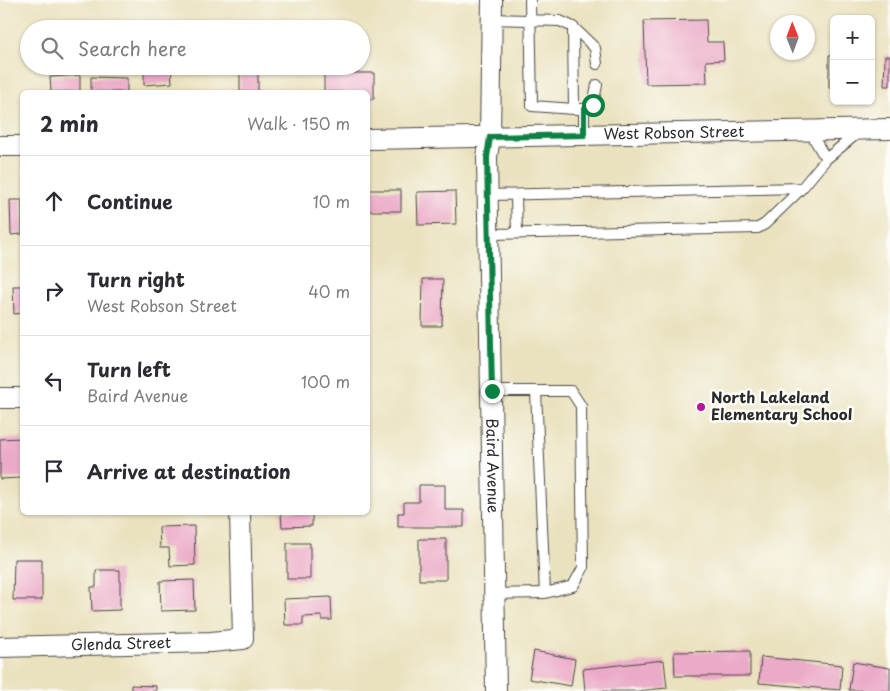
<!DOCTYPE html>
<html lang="en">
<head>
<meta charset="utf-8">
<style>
  body { margin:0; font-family:"Playpen Sans",sans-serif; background:#f2f2f3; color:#2b2b33 }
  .controls { position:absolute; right:15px; top:15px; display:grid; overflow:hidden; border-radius:8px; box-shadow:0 1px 4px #0004 }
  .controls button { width:45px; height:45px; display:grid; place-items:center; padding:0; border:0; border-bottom:1px solid #e1e1e2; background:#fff; color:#2b2b33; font:25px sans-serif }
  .compass { position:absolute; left:770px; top:15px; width:45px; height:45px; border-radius:50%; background:#fff; box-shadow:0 1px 4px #0004; rotate:359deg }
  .stop { position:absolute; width:15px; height:15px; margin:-11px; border:4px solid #0b8043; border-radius:50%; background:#fff }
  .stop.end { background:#0b8043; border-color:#fff; box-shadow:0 1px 5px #0008 }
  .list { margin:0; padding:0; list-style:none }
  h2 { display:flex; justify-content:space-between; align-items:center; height:65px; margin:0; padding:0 20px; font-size:21px }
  h2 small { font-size:16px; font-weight:400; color:#7c7c81 }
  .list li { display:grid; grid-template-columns:32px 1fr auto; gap:15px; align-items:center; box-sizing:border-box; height:90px; padding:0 20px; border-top:1px solid #e1e1e2 }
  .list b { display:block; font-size:19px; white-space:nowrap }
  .list p { margin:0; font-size:16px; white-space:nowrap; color:#7c7c81 }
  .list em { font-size:16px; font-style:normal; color:#7c7c81 }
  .icon { flex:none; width:28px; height:28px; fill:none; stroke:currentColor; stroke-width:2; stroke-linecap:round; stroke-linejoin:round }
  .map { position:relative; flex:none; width:890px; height:691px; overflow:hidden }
  .search { position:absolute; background:#fff; box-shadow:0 1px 4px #0004; left:20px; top:20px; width:350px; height:55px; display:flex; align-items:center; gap:12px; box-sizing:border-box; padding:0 18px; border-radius:28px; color:#7c7c81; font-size:19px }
  .panel { position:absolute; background:#fff; box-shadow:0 1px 4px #0004; left:20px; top:90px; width:350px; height:425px; border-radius:8px }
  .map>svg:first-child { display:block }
  .building { fill:#ebaac8 }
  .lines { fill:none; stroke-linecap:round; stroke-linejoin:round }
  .lane-casing { stroke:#484641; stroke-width:12 }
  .street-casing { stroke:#484641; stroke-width:22 }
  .lane { stroke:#fff; stroke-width:10 }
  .street { stroke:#fff; stroke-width:20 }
  .route { stroke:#0b8043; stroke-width:6 }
  .poi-dot { fill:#b5179e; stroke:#fdfcf7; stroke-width:2 }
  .labels { text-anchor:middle; stroke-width:5; stroke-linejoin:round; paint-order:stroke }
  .street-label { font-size:15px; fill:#2b2b2b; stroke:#fdfcf7 }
  .poi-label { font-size:15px; font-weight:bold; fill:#2b2b2b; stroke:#fdfcf7; text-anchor:start }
</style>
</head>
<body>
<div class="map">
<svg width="890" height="691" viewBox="0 0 890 691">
  <rect width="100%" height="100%" fill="#fdfcf7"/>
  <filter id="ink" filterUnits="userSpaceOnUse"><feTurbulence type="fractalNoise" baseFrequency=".02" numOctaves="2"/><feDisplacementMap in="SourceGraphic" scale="10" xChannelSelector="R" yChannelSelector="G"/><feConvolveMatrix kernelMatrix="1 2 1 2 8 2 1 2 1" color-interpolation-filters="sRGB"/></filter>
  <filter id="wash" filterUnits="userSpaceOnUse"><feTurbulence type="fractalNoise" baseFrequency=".0096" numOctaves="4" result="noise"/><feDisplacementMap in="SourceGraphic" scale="20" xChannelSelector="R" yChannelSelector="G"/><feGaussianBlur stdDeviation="1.12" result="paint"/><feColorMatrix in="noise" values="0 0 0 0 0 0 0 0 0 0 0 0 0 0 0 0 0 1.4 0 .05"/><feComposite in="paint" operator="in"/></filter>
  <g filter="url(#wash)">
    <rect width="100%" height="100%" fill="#eae2bf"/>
    <g id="blocks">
      <path class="building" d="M706,20L707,42H723L724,60L706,61L707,83L646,84L644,21Z
        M829,55H834V88H829Z
        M885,56H890V86H884Z
        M144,66H171L172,83L144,85Z
        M240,73H258V92H240Z
        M324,73H374V99H368V92H324Z
        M80,75V92H51L50,77Z
        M91,77L127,78V92H91Z
        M368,190H401V211H368Z
        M455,191L456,224L418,225L417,192Z
        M10,200H22V234L11,235Z
        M423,279H443L442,326H422Z
        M13,286H22V313L14,314Z
        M22,438V478L0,479V439Z
        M419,485H445V510H464V527H398V513H404V502H419Z
        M281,512H312V526L282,527Z
        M194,526L195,565L170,566L169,548H160L159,527Z
        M419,539H446V580H419Z
        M287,543H310V579H287Z
        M14,559H42V600H13Z
        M96,570H120V610L92,611L91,587H96Z
        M194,580L195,610L161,611L160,581Z
        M331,597L332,620H322L321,616L303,617V625H285L284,599Z
        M534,651L575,659L571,686L529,679Z
        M750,651V676H675L674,652Z
        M761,657L842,665L840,690L759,683Z
        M664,660L667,688L637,691H585L583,669Z
        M853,662L890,668V691L849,690Z
        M131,685L156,686V691H131Z"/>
    </g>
  </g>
  <g filter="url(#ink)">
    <use href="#blocks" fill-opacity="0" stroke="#484641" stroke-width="1"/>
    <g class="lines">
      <defs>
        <path id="lane" d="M530,0L532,106L574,109
          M492,19L560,21L573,27L574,109H584L593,105L597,85
          M573,27L595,48L597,64
          M584,109V135
          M809,130L826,159
          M488,195L802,188
          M516,195L517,233
          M489,234L758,228L765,224L802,188L826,159L859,132
          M492,391H571L581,406L583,568L573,586L545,593L495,594
          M536,391L545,593"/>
        <g id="street">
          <path id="s1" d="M492,0L490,137L487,157L496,691"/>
          <path id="s2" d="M368,139L890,129"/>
          <path d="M0,146H22"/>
          <path d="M0,398H22"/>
          <path id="s3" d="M0,647L211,642L243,639L240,512"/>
        </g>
      </defs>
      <use href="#lane" class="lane-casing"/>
      <use href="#street" class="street-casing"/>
      <use href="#lane" class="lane"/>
      <use href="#street" class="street"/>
    </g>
  </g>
  <g class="lines" filter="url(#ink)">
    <path class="route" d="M492,391L487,157L490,137L584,135V109L593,105"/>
  </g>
  <circle class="poi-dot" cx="701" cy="407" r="5"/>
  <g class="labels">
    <g class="street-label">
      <text dy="5" stroke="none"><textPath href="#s2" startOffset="306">West Robson Street</textPath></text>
      <text dy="5" stroke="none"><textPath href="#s1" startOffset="466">Baird Avenue</textPath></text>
      <text dy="5" stroke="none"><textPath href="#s3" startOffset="121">Glenda Street</textPath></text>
    </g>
    <g class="poi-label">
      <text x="711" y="403">North Lakeland<tspan x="711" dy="17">Elementary School</tspan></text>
    </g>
  </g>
</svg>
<div class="controls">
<button>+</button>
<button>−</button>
</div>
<svg class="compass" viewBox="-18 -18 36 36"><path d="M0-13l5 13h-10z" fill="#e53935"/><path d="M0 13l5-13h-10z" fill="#7c7c81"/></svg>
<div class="stop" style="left:593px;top:105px"></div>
<div class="stop end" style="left:492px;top:391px"></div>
<div class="search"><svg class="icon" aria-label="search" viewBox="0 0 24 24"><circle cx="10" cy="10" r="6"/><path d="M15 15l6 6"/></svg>Search here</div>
<section class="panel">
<h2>2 min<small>Walk · 150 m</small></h2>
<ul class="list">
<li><svg class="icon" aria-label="ahead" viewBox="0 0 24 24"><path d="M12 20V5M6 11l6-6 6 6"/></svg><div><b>Continue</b></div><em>10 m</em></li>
<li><svg class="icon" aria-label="right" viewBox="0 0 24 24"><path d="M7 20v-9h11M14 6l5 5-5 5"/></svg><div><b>Turn right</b><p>West Robson Street</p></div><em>40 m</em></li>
<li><svg class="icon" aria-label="left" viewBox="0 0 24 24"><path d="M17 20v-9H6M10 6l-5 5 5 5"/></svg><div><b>Turn left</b><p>Baird Avenue</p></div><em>100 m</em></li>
<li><svg class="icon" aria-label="arrive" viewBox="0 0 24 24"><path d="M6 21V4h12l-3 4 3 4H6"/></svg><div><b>Arrive at destination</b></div></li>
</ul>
</section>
</div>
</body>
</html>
